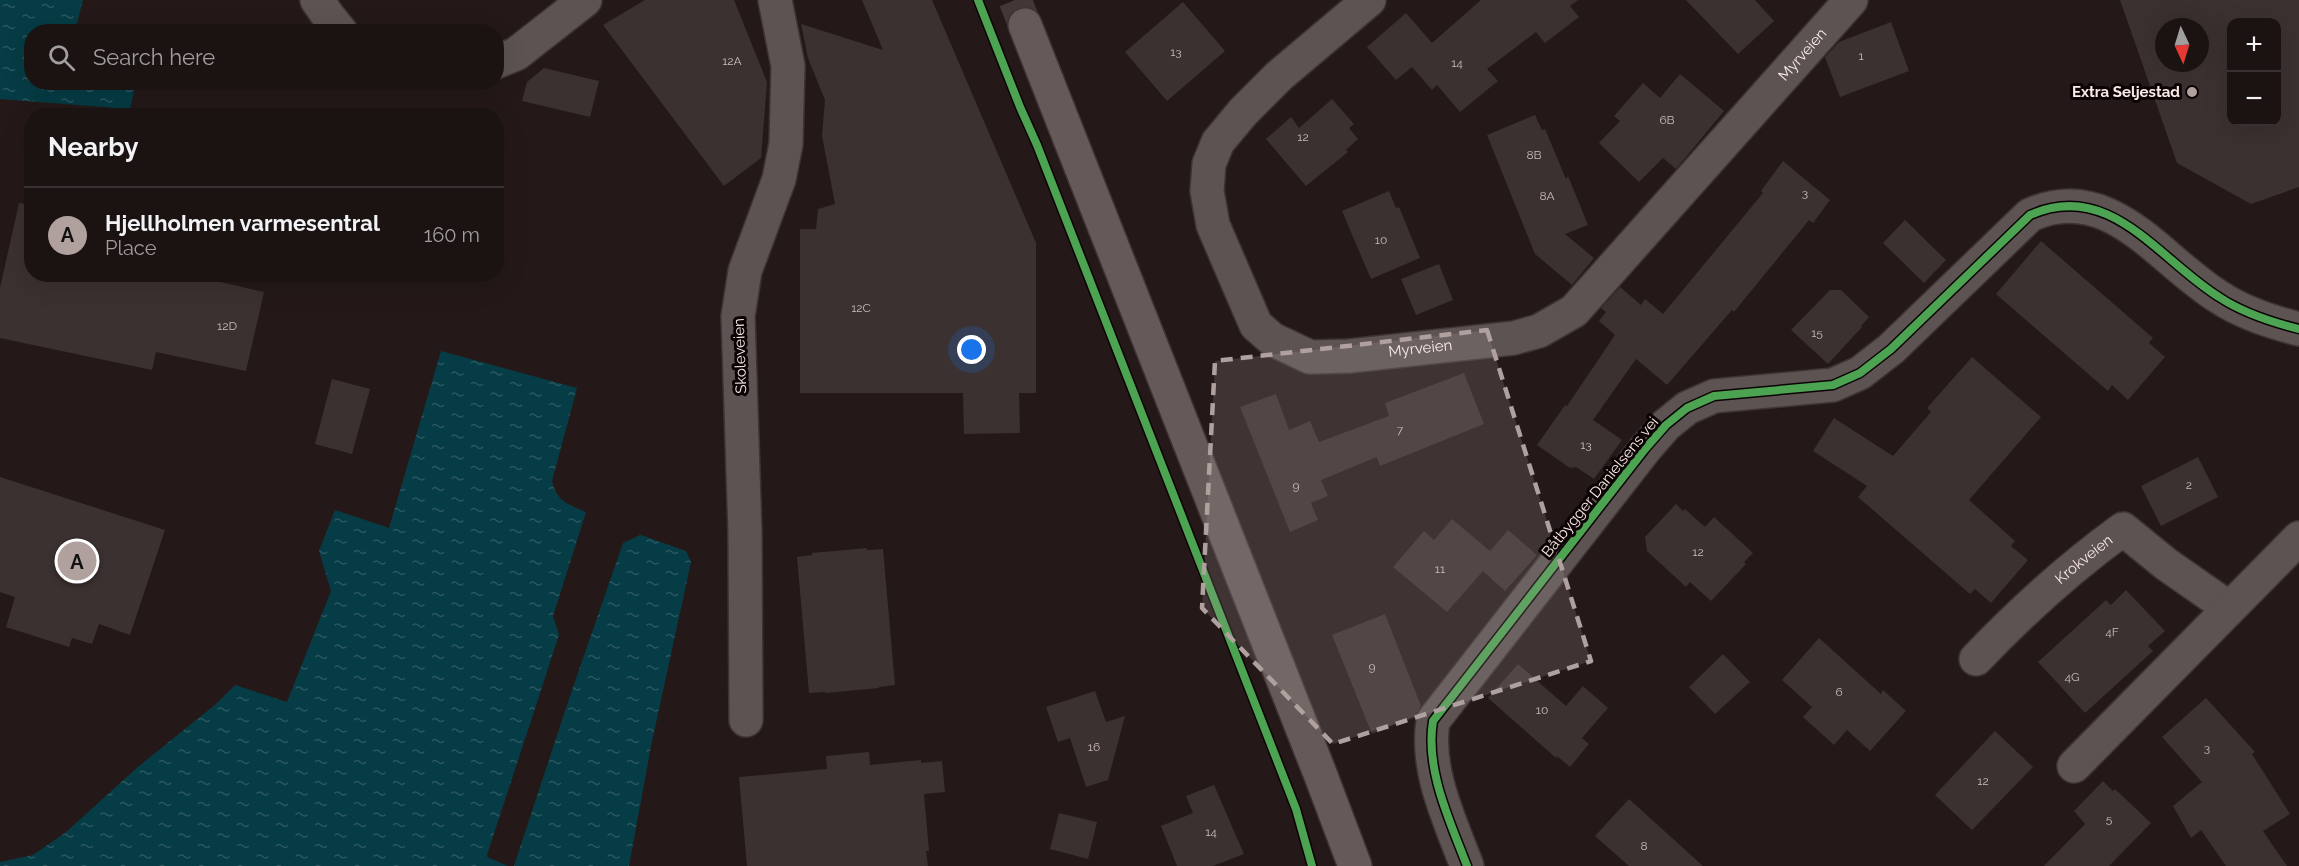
<!DOCTYPE html>
<html lang="en">
<head>
<meta charset="utf-8">
<style>
  body { margin:0; font-family:Raleway,sans-serif; background:#241c1b; color:#f1f3f6 }
  .controls { position:absolute; right:18px; top:18px; display:grid; overflow:hidden; border-radius:12px; box-shadow:0 6px 24px #0002 }
  .controls button { width:54px; height:54px; display:grid; place-items:center; padding:0; border:0; border-bottom:2px solid #393232; background:#1b1312; color:#f1f3f6; font:30px sans-serif }
  .compass { position:absolute; left:2155px; top:18px; width:54px; height:54px; border-radius:50%; background:#1b1312; box-shadow:0 6px 24px #0002; rotate:176deg }
  .you { position:absolute; left:972px; top:350px; width:21px; height:21px; margin:-15px; border:4px solid #fff; border-radius:50%; background:#1a73e8; box-shadow:0 0 0 9px #1a73e833 }
  .badge { display:grid; place-items:center; width:39px; height:39px; border-radius:50%; background:#b0a19f; color:#111; font-size:20px; font-weight:700 }
  .pin { position:absolute; translate:-50% -50%; border:3px solid #fff; box-shadow:0 2px 6px #0006 }
  .list { margin:0; padding:0; list-style:none }
  h2 { display:flex; justify-content:space-between; align-items:center; height:78px; margin:0; padding:0 24px; font-size:26px }
  h2 small { font-size:20px; font-weight:400; color:#a09e9f }
  .list li { display:grid; grid-template-columns:39px 1fr auto; gap:18px; align-items:center; box-sizing:border-box; height:96px; padding:0 24px; border-top:2px solid #393232 }
  .list b { display:block; font-size:22px; white-space:nowrap }
  .list p { margin:0; font-size:20px; white-space:nowrap; color:#a09e9f }
  .list em { font-size:20px; font-style:normal; color:#a09e9f }
  .icon { flex:none; width:33px; height:33px; fill:none; stroke:currentColor; stroke-width:2; stroke-linecap:round; stroke-linejoin:round }
  .map { position:relative; flex:none; width:2299px; height:866px; overflow:hidden }
  .search { position:absolute; background:#1b1312; box-shadow:0 6px 24px #0002; left:24px; top:24px; width:480px; height:66px; display:flex; align-items:center; gap:15px; box-sizing:border-box; padding:0 21px; border-radius:24px; color:#a09e9f; font-size:22px }
  .panel { position:absolute; background:#1b1312; box-shadow:0 6px 24px #0002; left:24px; top:108px; width:480px; height:174px; border-radius:24px }
  .map>svg:first-child { display:block }
  .water { fill:url(#water-ripples) }
  .pier { fill:#241918 }
  .building { fill:#3b3130; fill-rule:evenodd }
  .lines { fill:none; stroke-linecap:round; stroke-linejoin:round }
  .highway-tunnel { stroke:#443837; stroke-width:33; stroke-dasharray:33 16; stroke-linecap:butt }
  .minor-casing { stroke:#3d3332; stroke-width:36 }
  .highway-casing { stroke:#3d3332; stroke-width:36 }
  .minor { stroke:#5c5352; stroke-width:33 }
  .highway { stroke:#665a59; stroke-width:33 }
  .cycleway-casing { stroke:#0c0404; stroke-width:11 }
  .cycleway { stroke:#4ca352; stroke-width:8 }
  .marked { fill:#b0a19f; fill-opacity:0.2; stroke:#b0a19f; stroke-width:4.5; stroke-dasharray:12 8; stroke-linejoin:round }
  .poi-dot { fill:#b0a19f; stroke:#0c0404; stroke-width:2 }
  .labels { text-anchor:middle; stroke-width:6; stroke-linejoin:round; paint-order:stroke }
  .number-label { font-size:12px; fill:#cbbcba }
  .street-label { font-size:15px; fill:#fbeae8; stroke:#0c0404 }
  .poi-label { font-size:15px; font-weight:bold; fill:#fbeae8; stroke:#0c0404; text-anchor:end }
</style>
</head>
<body>
<div class="map">
<svg width="2299" height="866" viewBox="0 0 2299 866">
  <defs>
    <pattern id="water-ripples" width="26" height="14" patternUnits="userSpaceOnUse" patternTransform="scale(1.5)"><rect width="26" height="14" fill="#063c45"/><path d="M2 4q2-2 4 0t4 0M15 11q2-2 4 0t4 0" fill="none" stroke="#2b5860"/></pattern>
  </defs>
  <rect width="100%" height="100%" fill="#241918"/>
  <path class="water" d="M0,0H83L75,31L32,32V82L136,83L130,109L0,99Z
    M441,351L577,388L552,481C557,502 568,504 586,512L553,616L559,635L487,857L508,866H0V862L33,855L65,833L139,766L216,704L235,685L287,702L331,591L319,551L335,510L389,528Z
    M638,534L686,551L691,562L651,746L629,866H514L621,541Z"/>
  <path class="pier" d="M634,532L640,535L623,543L515,854L618,540Z
    M559,628L561,636L490,856L492,857L487,855L559,636Z"/>
  <path class="building" d="M645,0H734L767,82L761,158L724,186L603,25Z
    M862,0H932L1036,243V393H1019L1020,433L964,434L963,393H800V229H816L818,209L835,204L822,136L825,100L808,58L801,24L883,50Z
    M1481,0H1578L1570,6L1579,17L1545,43L1536,32L1487,69L1498,81L1460,112L1437,85L1432,90L1412,67L1396,80L1367,47L1406,13L1432,43Z
    M1686,0H1755L1774,21L1738,54Z
    M2120,0H2299V187L2251,204L2177,163ZM2232,22H2277V122H2232ZM2164,27H2200V63H2164Z
    M1183,2L1225,51L1167,101L1125,52Z
    M1891,22L1909,71L1840,97L1825,57L1839,42Z
    M544,68L599,81L590,117L522,101L527,82Z
    M1680,74L1724,111L1676,169L1663,158L1639,182L1599,143L1620,121L1614,116L1643,83L1660,98Z
    M1332,99L1354,124L1349,128L1358,139L1346,150L1348,152L1306,186L1266,139L1291,117L1299,128Z
    M1535,115L1542,130L1545,129L1566,179L1568,176L1588,225L1565,234L1594,258L1572,285L1535,254L1487,135Z
    M1783,161L1830,200L1813,223L1809,220L1734,312L1732,310L1667,385L1636,359L1593,420L1622,440L1594,479L1576,467L1570,468L1537,445L1565,405L1567,406L1615,335L1599,321L1606,312L1601,308L1620,287L1641,305L1645,299L1663,314L1763,193L1761,191Z
    M1389,191L1396,208L1399,207L1420,258L1371,279L1342,211Z
    M19,203L32,205V274H186L264,292L246,371L156,352L152,370L0,338V288Z
    M1905,220L1946,260L1924,283L1883,243Z
    M2041,241L2153,338L2149,343L2165,357L2128,400L2112,385L2108,391L1996,294Z
    M1439,264L1453,300L1416,315L1401,279Z
    M1830,290H1841L1869,317L1861,326L1862,327L1828,364L1791,330Z
    M1972,357L2041,417L1969,500L2015,541L2011,546L2028,560L1991,603L1975,589L1970,594L1858,497L1867,486L1813,451L1834,418L1893,456L1931,412L1927,408Z
    M1464,373L1484,424L1380,466L1377,457L1321,480L1328,496L1311,503L1318,520L1290,532L1240,407L1276,394L1289,430L1310,421L1319,442L1389,416L1385,403Z
    M332,379L370,389L352,454L315,444Z
    M2198,457L2218,497L2161,526L2141,486Z
    M0,477L165,530L130,635L99,624L92,644L72,638L69,647L6,627L15,597L0,592Z
    M1676,504L1683,511L1685,509L1705,527L1714,517L1753,553L1744,562L1746,564L1711,601L1690,582L1686,587L1647,551L1645,537Z
    M1452,519L1490,551L1508,530L1537,555L1505,591L1483,571L1447,612L1393,567L1424,531L1434,540Z
    M867,548V550L883,549L895,685L879,687V688L825,693V692L809,693L797,557L812,555V553Z
    M2126,590L2165,631L2148,646L2153,651L2085,713L2038,662L2106,600L2111,605Z
    M1385,614L1421,706L1415,716L1372,734L1332,635Z
    M1819,638L1881,694L1883,690L1906,711L1870,751L1847,730L1834,745L1803,717L1812,707L1782,680Z
    M1723,654L1750,682L1715,714L1689,687Z
    M1518,664L1566,706L1583,686L1608,708L1582,738L1589,744L1570,767L1557,756L1556,758L1488,698Z
    M1095,691L1106,722L1125,716L1108,780L1086,787L1070,738L1058,742L1046,707Z
    M2206,698L2255,752L2252,754L2290,814L2263,831L2287,866H2226L2201,830L2191,838L2173,806L2202,782L2162,737Z
    M1995,731L2033,767L1972,830L1935,795Z
    M869,752L870,765L921,760V763L942,761L945,792L924,794L929,851H926L928,866H747L739,777L827,769L826,756Z
    M2103,781L2113,791L2115,789L2151,823L2109,866H2044L2085,824L2074,811Z
    M1214,785L1244,854L1213,866H1177L1161,826L1193,813L1186,796Z
    M1629,799L1703,866H1629L1595,836Z
    M1059,813L1097,822L1088,859L1050,849Z"/>
  <g class="lines">
    <path class="highway-tunnel" d="M1015,0L1025,25"/>
    <defs>
      <g id="minor">
        <path d="M317,0L328,16L341,32"/>
        <path id="s1" d="M1369,0L1279,76L1243,112L1218,142L1209,164L1207,191L1213,225L1256,325L1272,339L1310,357L1349,356L1514,338L1539,331L1574,311L1851,0"/>
        <path d="M496,62L516,54L585,0"/>
        <path id="s2" d="M1976,659C2022,611 2069,568 2123,529L2166,564L2229,608"/>
        <path d="M746,720L745,533L738,316L745,271L779,179L786,144L788,66L775,0"/>
        <path d="M2074,766L2299,538"/>
        <path d="M1467,866C1450,821 1425,770 1433,721L1645,449L1666,425L1687,408L1714,396L1833,385L1860,373L1891,349L2030,215C2110,179 2159,260 2219,297C2243,313 2271,322 2299,329"/>
      </g>
      <path id="highway" d="M1025,25L1321,776L1355,866"/>
    </defs>
    <use href="#minor" class="minor-casing"/>
    <use href="#highway" class="highway-casing"/>
    <use href="#minor" class="minor"/>
    <use href="#highway" class="highway"/>
    <defs>
      <path id="cycleway" d="M978,0L1020,107L1037,145L1296,809L1312,866
        M1467,866C1450,821 1425,770 1433,721L1645,449L1666,425L1687,408L1714,396L1833,385L1860,373L1891,349L2030,215C2110,179 2159,260 2219,297C2243,313 2271,322 2299,329"/>
    </defs>
    <use href="#cycleway" class="cycleway-casing"/>
    <use href="#cycleway" class="cycleway"/>
  </g>
  <path class="marked" d="M1487,330L1591,661L1333,744L1202,608L1215,361Z"/>
  <circle class="poi-dot" cx="2192" cy="92" r="6"/>
  <g class="labels">
    <g class="number-label">
      <text x="1176" y="56">13</text>
      <text x="1861" y="60">1</text>
      <text x="732" y="65">12A</text>
      <text x="1457" y="67">14</text>
      <text x="1667" y="124">6B</text>
      <text x="1303" y="141">12</text>
      <text x="1534" y="159">8B</text>
      <text x="1805" y="197">3</text>
      <text x="1547" y="200">8A</text>
      <text x="1381" y="244">10</text>
      <text x="861" y="312">12C</text>
      <text x="227" y="330">12D</text>
      <text x="1817" y="337">15</text>
      <text x="1400" y="434">7</text>
      <text x="1586" y="449">13</text>
      <text x="2189" y="489">2</text>
      <text x="1296" y="490">9</text>
      <text x="1698" y="556">12</text>
      <text x="1440" y="573">11</text>
      <text x="2112" y="636">4F</text>
      <text x="1372" y="671">9</text>
      <text x="2072" y="681">4G</text>
      <text x="1839" y="696">6</text>
      <text x="1542" y="714">10</text>
      <text x="1094" y="751">16</text>
      <text x="2207" y="752">3</text>
      <text x="1983" y="785">12</text>
      <text x="2109" y="823">5</text>
      <text x="1211" y="836">14</text>
      <text x="1644" y="850">8</text>
    </g>
    <g class="street-label">
      <text dy="5" stroke="none"><textPath href="#s1" startOffset="1080">Myrveien</textPath></text>
      <text dy="5" stroke="none"><textPath href="#s1" startOffset="576">Myrveien</textPath></text>
      <text transform="translate(740 356) rotate(-92)" y="5">Skoleveien</text>
      <text transform="translate(1600 487) rotate(-51)" y="5">Båtbygger Danielsens vei</text>
      <text dy="5" stroke="none"><textPath href="#s2" startOffset="147">Krokveien</textPath></text>
    </g>
    <g class="poi-label">
      <text x="2180" y="97">Extra Seljestad</text>
    </g>
  </g>
</svg>
<div class="controls">
<button>+</button>
<button>−</button>
</div>
<svg class="compass" viewBox="-18 -18 36 36"><path d="M0-13l5 13h-10z" fill="#e53935"/><path d="M0 13l5-13h-10z" fill="#a09e9f"/></svg>
<div class="you"></div>
<div class="pin badge" style="left:77px;top:561px">A</div>
<div class="search"><svg class="icon" aria-label="search" viewBox="0 0 24 24"><circle cx="10" cy="10" r="6"/><path d="M15 15l6 6"/></svg>Search here</div>
<section class="panel">
<h2>Nearby<small></small></h2>
<ul class="list">
<li><span class="badge">A</span><div><b>Hjellholmen varmesentral</b><p>Place</p></div><em>160 m</em></li>
</ul>
</section>
</div>
</body>
</html>
